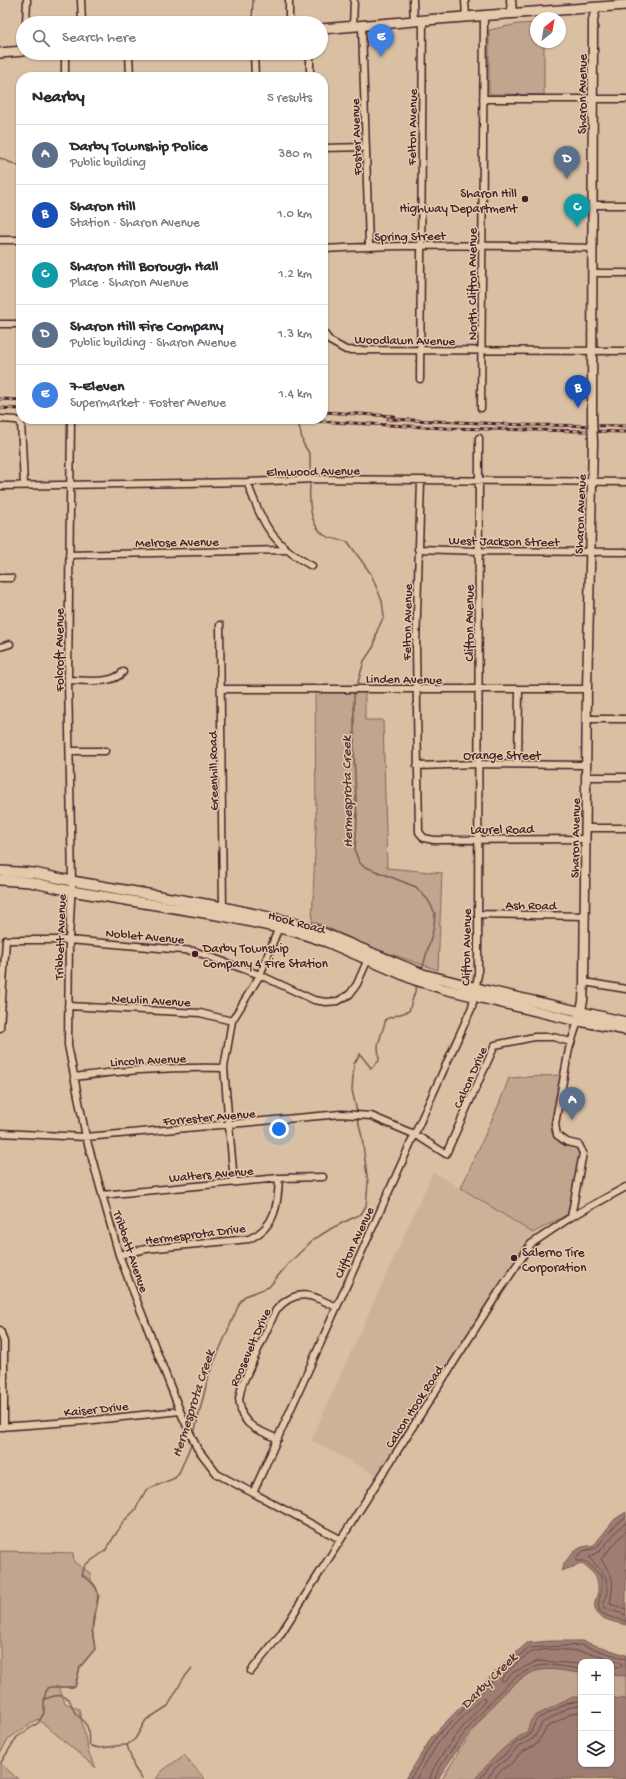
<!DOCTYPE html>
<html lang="en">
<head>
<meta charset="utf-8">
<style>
  body { margin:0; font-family:"Gochi Hand",sans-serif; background:#f7f7f7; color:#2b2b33 }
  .controls { position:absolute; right:12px; bottom:12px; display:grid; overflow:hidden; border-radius:8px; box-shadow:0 1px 3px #0004 }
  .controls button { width:36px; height:36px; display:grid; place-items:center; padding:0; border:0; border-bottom:1px solid #e1e1e2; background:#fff; color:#2b2b33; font:20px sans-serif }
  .compass { position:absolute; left:530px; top:12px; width:36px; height:36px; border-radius:50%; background:#fff; box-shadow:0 1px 3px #0004; rotate:31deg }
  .you { position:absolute; left:279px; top:1129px; width:14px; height:14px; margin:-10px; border:3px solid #fff; border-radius:50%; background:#1a73e8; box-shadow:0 0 0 6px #1a73e833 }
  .badge { display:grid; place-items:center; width:26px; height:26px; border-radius:50%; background:#111827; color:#fff; font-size:13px; font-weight:700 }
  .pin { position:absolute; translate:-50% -33px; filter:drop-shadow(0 1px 2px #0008) }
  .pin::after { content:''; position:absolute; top:21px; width:14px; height:12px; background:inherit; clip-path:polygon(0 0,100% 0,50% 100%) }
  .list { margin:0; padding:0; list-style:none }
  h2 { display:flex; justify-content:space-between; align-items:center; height:52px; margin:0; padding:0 16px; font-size:17px }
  h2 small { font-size:13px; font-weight:400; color:#7c7c81 }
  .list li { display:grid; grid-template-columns:26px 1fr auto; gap:12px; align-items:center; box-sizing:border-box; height:60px; padding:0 16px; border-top:1px solid #e1e1e2 }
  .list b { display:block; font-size:15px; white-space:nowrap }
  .list p { margin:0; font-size:13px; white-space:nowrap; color:#7c7c81 }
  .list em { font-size:13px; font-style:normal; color:#7c7c81 }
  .icon { flex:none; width:22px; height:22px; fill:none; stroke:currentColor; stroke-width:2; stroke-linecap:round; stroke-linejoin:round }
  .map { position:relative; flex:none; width:626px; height:1779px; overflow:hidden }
  .search { position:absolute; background:#fff; box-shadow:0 1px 3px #0004; left:16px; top:16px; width:312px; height:44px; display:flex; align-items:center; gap:10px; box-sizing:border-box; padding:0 14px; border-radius:22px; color:#7c7c81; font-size:15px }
  .panel { position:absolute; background:#fff; box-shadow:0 1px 3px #0004; left:16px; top:72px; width:312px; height:352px; border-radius:16px }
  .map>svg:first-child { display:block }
  .built { fill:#ccb298 }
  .green { fill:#c1a58e; stroke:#86625c }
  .water { fill:#9e7e72; stroke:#7c5856 }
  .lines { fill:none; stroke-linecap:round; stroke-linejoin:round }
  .shore { stroke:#6c4547; stroke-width:1 }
  .stream { stroke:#7c5856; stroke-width:1.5 }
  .street-casing { stroke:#4a1f2b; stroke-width:9 }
  .secondary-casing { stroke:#4a1f2b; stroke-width:11 }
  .primary-casing { stroke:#4a1f2b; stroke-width:12 }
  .street { stroke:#e2caaa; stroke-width:6 }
  .secondary { stroke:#e2caaa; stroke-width:8 }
  .primary { stroke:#e2caaa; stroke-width:9 }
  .tram { stroke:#4a1f2b; stroke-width:1 }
  .rail-casing { stroke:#4a1f2b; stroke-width:3 }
  .rail { stroke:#e2caaa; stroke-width:1.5; stroke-dasharray:4.5; stroke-linecap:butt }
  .secondary-bridge-casing { stroke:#4a1f2b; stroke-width:11; stroke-linecap:butt }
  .secondary-bridge { stroke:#e2caaa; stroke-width:8 }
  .poi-dot { fill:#4a1f2b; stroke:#e2caaa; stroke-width:1.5 }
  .labels { text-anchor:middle; stroke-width:3; stroke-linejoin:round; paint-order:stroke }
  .street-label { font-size:13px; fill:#4a1f2b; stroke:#e2caaa }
  .poi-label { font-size:13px; fill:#4a1f2b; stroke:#e2caaa; text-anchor:start }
  .water-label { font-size:14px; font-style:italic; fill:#5b3239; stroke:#e2caaa }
</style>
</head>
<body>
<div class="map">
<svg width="626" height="1779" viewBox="0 0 626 1779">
  <rect width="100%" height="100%" fill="#d9c0a2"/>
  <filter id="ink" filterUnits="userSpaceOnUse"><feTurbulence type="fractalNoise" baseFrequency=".025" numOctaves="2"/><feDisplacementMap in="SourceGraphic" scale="8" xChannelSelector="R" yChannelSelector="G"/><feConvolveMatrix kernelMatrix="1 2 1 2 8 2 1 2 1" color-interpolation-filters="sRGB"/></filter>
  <g filter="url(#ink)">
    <path class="built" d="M433,1172L533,1233L499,1296L378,1476L311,1440Z"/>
    <path class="green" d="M536,23V42H544V95L489,94V30L518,24Z
      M315,688H365V720H383L387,868L442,873L438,970L373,948L312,921L316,828Z
      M561,1075L551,1131L560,1143L578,1149L580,1153L568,1214L533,1233L461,1188L499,1104L509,1078Z
      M0,1551L73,1553L74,1562L90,1573L91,1580L96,1587L99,1596L92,1631L95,1649L80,1667L75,1687H59L65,1703L79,1709L89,1754L96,1768L38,1719L8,1739L0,1754Z
      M581,1664V1764H611V1668L626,1673V1779H442C465,1742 504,1674 550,1666C560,1664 571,1665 581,1664Z
      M184,1755L205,1779H156L162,1771Z
      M0,1763L18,1779H0Z"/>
    <path class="water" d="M626,1512V1625C612,1621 589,1619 596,1598C598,1593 599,1586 597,1580C595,1573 587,1568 582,1564L561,1571C563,1563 572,1552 580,1548C584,1546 590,1546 594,1545L615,1519Z
      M550,1641H582L626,1655V1676L611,1675V1662H581V1673C568,1672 554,1668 541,1670C509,1673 455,1752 438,1779H406L433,1735L501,1666L527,1643Z
      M573,1697H581V1764H611V1698L626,1699V1779H475C490,1761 506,1743 527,1732L531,1720L537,1715Z"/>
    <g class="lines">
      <path class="shore" d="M626,1517L617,1523L596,1548L583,1551L575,1559L576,1561H585C589,1565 595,1569 599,1574C608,1586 594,1602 600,1611C604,1617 619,1619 626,1621
        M626,1523L620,1527L600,1551L589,1557C597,1568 608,1573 607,1589C607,1595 603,1602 604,1608L626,1615
        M626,1531L601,1559C615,1580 614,1580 610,1604L626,1609
        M581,1664L538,1661L514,1672L504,1681L501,1680C504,1673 523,1657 530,1653C546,1644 610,1653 623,1665L621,1667L611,1666
        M410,1779L436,1737L504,1669L529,1648L581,1645L626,1659
        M416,1779L440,1740L482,1698H484L485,1701C473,1715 431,1763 430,1779
        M435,1779C437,1762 501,1687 516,1677C523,1673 531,1668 538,1666C547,1663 571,1668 581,1669
        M480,1779L491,1765L506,1754L514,1744L530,1735L535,1722L539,1718L566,1704L581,1700
        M487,1779L495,1768L509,1757L517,1748L534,1738L542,1723L568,1708L581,1705
        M494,1779L499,1772L513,1762L521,1753L537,1744L546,1728L572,1713L581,1712"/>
      <path class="stream" d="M0,158L21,167
        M299,426L303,443L310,455V475
        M310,485C309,501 309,524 324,535C330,539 341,540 348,542L371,574L382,601L384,616L377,631L374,646L364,661L357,686
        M354,691V755L357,820L355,851L359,862L363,866L416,887L428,900L435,913L434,927L422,970
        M357,1112L352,1090L354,1064L360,1054L371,1068L379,1061L378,1045L386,1019L409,1011L417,985
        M194,1434L209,1374L240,1302L245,1296L269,1287L288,1264L313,1240L332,1228L361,1214L366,1206L368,1183L362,1137L357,1116
        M44,1699C55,1696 58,1693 69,1699L75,1713L85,1722L88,1729L89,1745C102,1752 113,1744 127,1745L135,1739L146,1720L168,1706L183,1679L192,1668
        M127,1745L134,1767L142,1779
        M0,1764L17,1737L38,1723L44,1713V1699L47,1688L51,1687H75L80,1667L95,1649C94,1639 91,1631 93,1621C96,1598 107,1591 82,1575L85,1565L105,1551L124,1521L135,1510L146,1490L175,1478L180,1471L192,1442"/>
      <defs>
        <path id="street" d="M81,0L82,23
          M413,0L414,21
          M465,0L466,17
          M26,23L27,0
          M289,23V0
          M362,26L369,246
          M353,27L354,0
          M65,53V77
          M129,53L130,77
          M254,53L255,77
          M310,53V77
          M483,99H626
          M323,148L366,147
          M593,205H626
          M0,240H21
          M323,249C413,244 503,245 593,248
          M593,273H626
          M0,324H21
          M323,332L330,341L346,350L626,351
          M420,379L423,20
          M481,408L484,15
          M0,419L16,420L21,422L24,485
          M71,419L68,680L72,881L69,940L68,1045L86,1137L119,1255L180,1411L197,1448L217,1474L340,1539
          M421,481L416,647L419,832L424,838L434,840L586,839
          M247,482C263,524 271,544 312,566
          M0,486L247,482L315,479L626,482
          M418,549L480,551L626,552
          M69,555L285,550
          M0,578H11
          M220,625L223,909
          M0,647L10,644
          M68,680C84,680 112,685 123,672
          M222,689C344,688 465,690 587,689
          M587,719H626
          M70,751H105
          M518,764L519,689
          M417,766L478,764L586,765
          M587,777H626
          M586,828H626
          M478,914L585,916
          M584,982L626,989
          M68,1006L200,1013L232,1021
          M0,1028L6,940H69L194,951L260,975L314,1000L326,1002L338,1001L350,994L357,984L368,959
          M74,1077C124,1070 174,1067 224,1068
          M0,1133L86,1137L341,1114L371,1116L416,1135L446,1154L495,1045L534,1037H553L571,1042
          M234,1182L224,1068L232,1021L260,975L279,927
          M102,1195L279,1178L323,1177
          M571,1217L583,1153L579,1145L567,1142L557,1135L555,1124L569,1049L578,1021
          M119,1255L146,1249L249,1239C276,1227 278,1204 279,1178
          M0,1330L4,1342V1427
          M0,1427L84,1421L180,1411
          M278,1439L256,1429L248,1423L242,1415L239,1399L242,1385L276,1310C297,1287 312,1295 336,1307
          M253,1493L472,1007L478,975L479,438
          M251,1671L280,1635L498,1293L531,1244L571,1217L626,1187"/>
        <path id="secondary" d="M511,0L512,13
          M592,418L593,20L596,8
          M579,1018L583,1001L584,982L587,689L593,443"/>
        <path id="primary" d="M321,29L438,19L626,5
          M0,53L23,51
          M0,871L34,873L72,881L223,907L283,920L321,932L423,974L489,991L626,1022
          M0,880L30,882L71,891L223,916L293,931L327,942L415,980L444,989L569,1019L626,1030"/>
      </defs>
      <use href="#street" class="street-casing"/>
      <use href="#secondary" class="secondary-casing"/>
      <use href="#primary" class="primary-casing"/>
      <use href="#street" class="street"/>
      <use href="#secondary" class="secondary"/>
      <use href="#primary" class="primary"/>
      <path class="tram" d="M252,19L253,0"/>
      <defs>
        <path id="rail" d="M0,399L21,400
          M0,408L21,409
          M323,412L394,416
          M277,419L445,428L626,432
          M388,419L526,425L626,426"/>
      </defs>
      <use href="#rail" class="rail-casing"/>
      <use href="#rail" class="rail"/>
      <defs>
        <path id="secondary-bridge" d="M592,418L593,443"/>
      </defs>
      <use href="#secondary-bridge" class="secondary-bridge-casing"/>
      <use href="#secondary-bridge" class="secondary-bridge"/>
    </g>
  </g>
  <g class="poi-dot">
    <circle cx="525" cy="199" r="4"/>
    <circle cx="195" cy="954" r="4"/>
    <circle cx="514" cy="1258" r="4"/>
  </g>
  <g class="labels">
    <g class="street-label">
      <text transform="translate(581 94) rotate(-90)" y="5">Sharon Avenue</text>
      <text transform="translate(411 127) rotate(-89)" y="5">Felton Avenue</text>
      <text transform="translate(355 137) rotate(-92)" y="5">Foster Avenue</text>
      <text transform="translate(410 235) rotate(-1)" y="5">Spring Street</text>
      <text transform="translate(471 284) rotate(-90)" y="5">North Clifton Avenue</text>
      <text transform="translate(405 339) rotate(1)" y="5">Woodlawn Avenue</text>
      <text transform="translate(313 470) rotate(-1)" y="5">Elmwood Avenue</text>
      <text transform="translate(579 514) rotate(-88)" y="5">Sharon Avenue</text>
      <text transform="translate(504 540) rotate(1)" y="5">West Jackson Street</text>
      <text transform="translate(177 541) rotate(-1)" y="5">Melrose Avenue</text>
      <text transform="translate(406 622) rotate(-89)" y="5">Felton Avenue</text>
      <text transform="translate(468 623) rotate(-90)" y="5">Clifton Avenue</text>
      <text transform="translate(58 650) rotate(-90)" y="5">Folcroft Avenue</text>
      <text transform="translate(404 678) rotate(1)" y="5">Linden Avenue</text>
      <text x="502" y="759">Orange Street</text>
      <text transform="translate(212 771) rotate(-91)" y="5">Greenhill Road</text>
      <text x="502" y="833">Laurel Road</text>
      <text transform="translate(574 838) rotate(-89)" y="5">Sharon Avenue</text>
      <text transform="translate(531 904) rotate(1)" y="5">Ash Road</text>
      <text transform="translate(297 921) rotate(15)" y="5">Hook Road</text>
      <text transform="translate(145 935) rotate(5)" y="5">Noblet Avenue</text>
      <text transform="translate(59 937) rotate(-88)" y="5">Tribbett Avenue</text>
      <text transform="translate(465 947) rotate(-89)" y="5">Clifton Avenue</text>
      <text transform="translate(151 999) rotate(3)" y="5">Newlin Avenue</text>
      <text transform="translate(148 1059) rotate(-3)" y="5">Lincoln Avenue</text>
      <text transform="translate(469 1077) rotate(-66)" y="5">Calcon Drive</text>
      <text transform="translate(209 1116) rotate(-5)" y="5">Forrester Avenue</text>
      <text transform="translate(211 1173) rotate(-5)" y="5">Walters Avenue</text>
      <text transform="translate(195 1233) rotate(-7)" y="5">Hermesprota Drive</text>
      <text transform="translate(353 1242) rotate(-65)" y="5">Clifton Avenue</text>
      <text transform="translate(132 1251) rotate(71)" y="5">Tribbett Avenue</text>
      <text transform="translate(249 1347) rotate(-66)" y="5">Roosevelt Drive</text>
      <text transform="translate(413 1406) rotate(-57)" y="5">Calcon Hook Road</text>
      <text transform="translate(96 1408) rotate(-6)" y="5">Kaiser Drive</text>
    </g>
    <g class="poi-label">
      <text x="517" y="197" text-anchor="end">Sharon Hill<tspan x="517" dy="15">Highway Department</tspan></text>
      <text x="203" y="952">Darby Township<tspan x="203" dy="15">Company 4 Fire Station</tspan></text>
      <text x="522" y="1256">Salerno Tire<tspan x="522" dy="15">Corporation</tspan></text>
    </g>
    <g class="water-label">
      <text transform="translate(346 792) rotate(-91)" y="5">Hermesprota Creek</text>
      <text transform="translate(192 1403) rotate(-72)" y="5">Hermesprota Creek</text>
      <text transform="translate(488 1680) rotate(-45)" y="5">Darby Creek</text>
    </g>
  </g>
</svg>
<div class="controls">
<button>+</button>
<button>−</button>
<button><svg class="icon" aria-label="layers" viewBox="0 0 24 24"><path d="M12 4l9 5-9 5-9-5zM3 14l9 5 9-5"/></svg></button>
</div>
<svg class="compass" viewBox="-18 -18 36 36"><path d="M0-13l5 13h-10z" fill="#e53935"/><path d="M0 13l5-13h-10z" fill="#7c7c81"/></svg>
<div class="you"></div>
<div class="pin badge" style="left:572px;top:1120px;background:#5c6f8a">A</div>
<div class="pin badge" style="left:578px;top:408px;background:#1a4fb4">B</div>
<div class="pin badge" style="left:577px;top:227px;background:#0f9aa8">C</div>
<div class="pin badge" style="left:567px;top:179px;background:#5c6f8a">D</div>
<div class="pin badge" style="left:381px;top:57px;background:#3f7fe0">E</div>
<div class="search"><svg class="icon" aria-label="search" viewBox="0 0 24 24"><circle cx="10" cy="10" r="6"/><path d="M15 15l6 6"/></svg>Search here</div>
<section class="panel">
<h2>Nearby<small>5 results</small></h2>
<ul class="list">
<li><span class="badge" style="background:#5c6f8a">A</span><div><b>Darby Township Police</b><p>Public building</p></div><em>380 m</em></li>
<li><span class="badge" style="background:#1a4fb4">B</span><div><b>Sharon Hill</b><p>Station · Sharon Avenue</p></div><em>1.0 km</em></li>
<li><span class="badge" style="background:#0f9aa8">C</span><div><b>Sharon Hill Borough Hall</b><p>Place · Sharon Avenue</p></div><em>1.2 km</em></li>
<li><span class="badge" style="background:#5c6f8a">D</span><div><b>Sharon Hill Fire Company</b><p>Public building · Sharon Avenue</p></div><em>1.3 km</em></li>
<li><span class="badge" style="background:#3f7fe0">E</span><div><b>7-Eleven</b><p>Supermarket · Foster Avenue</p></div><em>1.4 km</em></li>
</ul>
</section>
</div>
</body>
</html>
